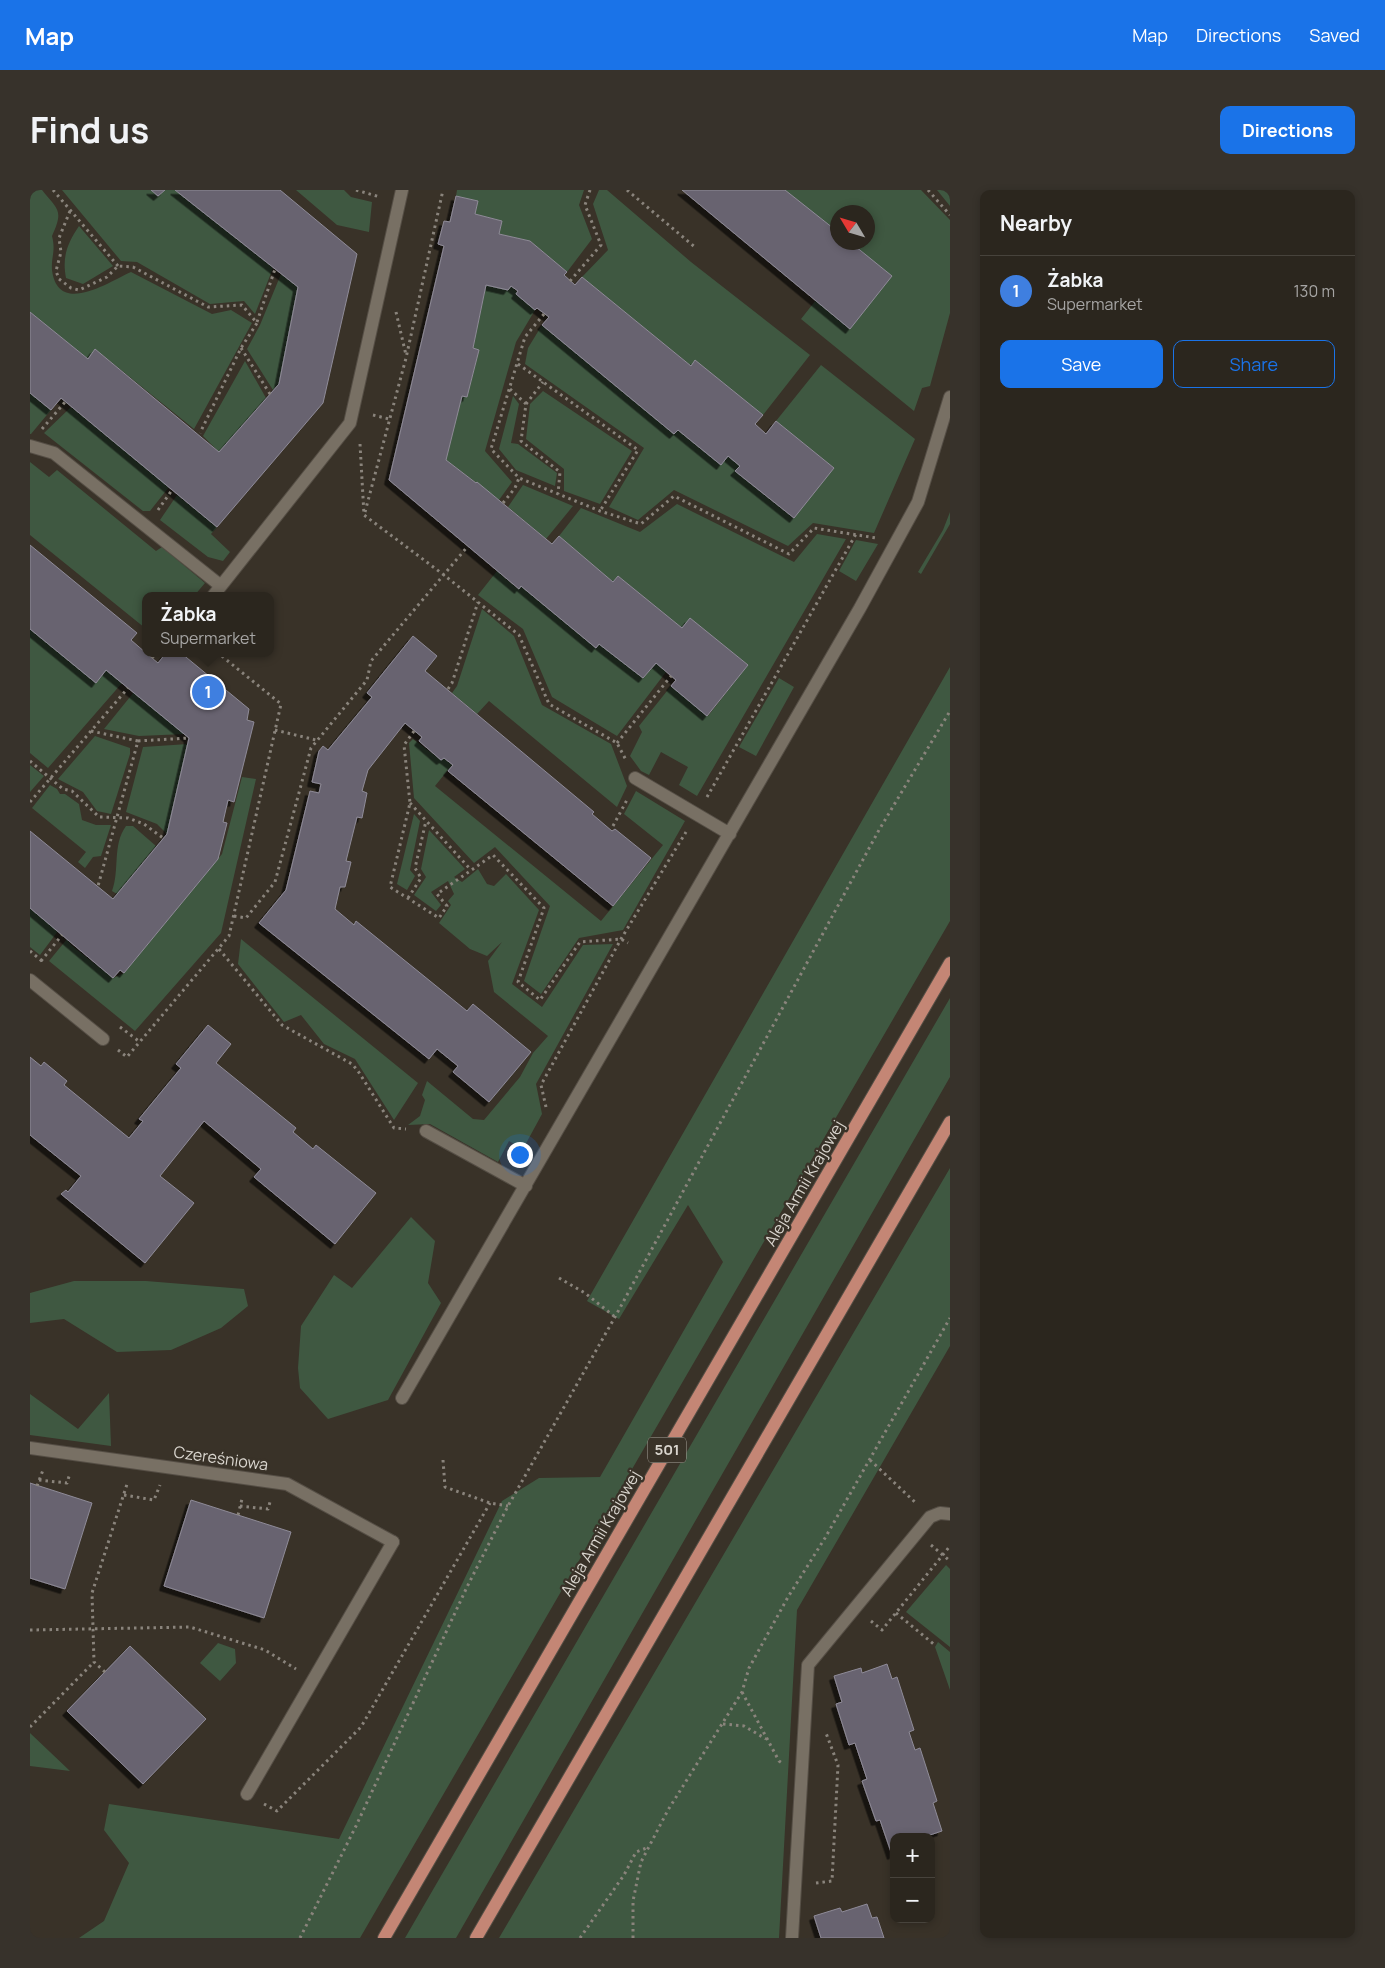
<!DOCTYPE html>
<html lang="en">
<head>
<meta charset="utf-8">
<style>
  body { margin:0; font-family:Manrope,sans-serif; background:#37322b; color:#f1f3f6 }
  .controls { position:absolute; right:15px; bottom:15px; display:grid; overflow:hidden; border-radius:10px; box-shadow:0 2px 8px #0003 }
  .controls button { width:45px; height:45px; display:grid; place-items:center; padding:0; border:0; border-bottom:1px solid #47433c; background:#2b261e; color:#f1f3f6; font:25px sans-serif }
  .compass { position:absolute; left:800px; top:15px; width:45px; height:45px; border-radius:50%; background:#2b261e; box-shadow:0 2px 8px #0003; rotate:308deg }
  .you { position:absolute; left:489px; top:964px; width:18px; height:18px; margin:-12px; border:4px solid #fff; border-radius:50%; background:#1a73e8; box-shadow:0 0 0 8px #1a73e833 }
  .badge { display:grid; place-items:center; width:32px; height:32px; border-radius:50%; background:#1a73e8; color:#fff; font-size:16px; font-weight:700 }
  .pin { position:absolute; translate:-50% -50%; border:2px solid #fff; box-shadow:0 1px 5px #0006 }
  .popup { position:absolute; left:112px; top:402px; width:132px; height:65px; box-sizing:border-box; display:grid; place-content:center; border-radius:10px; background:#2b261e; filter:drop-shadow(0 1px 4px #0005); font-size:16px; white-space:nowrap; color:#a6a5a4 }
  .popup b { font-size:19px; color:#f1f3f6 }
  .popup::after { content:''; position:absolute; left:50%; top:100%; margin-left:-10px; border:10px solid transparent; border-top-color:#2b261e }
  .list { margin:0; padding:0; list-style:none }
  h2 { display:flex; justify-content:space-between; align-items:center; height:65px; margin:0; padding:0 20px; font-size:21px }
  h2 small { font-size:16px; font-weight:400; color:#a6a5a4 }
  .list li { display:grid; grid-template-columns:32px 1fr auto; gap:15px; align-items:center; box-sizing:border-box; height:70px; padding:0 20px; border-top:1px solid #47433c }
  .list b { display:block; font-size:19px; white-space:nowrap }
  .list p { margin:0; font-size:16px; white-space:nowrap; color:#a6a5a4 }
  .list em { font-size:16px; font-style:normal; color:#a6a5a4 }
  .actions { display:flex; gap:10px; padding:15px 20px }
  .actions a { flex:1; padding:11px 0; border:1px solid #1a73e8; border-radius:10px; text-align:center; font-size:18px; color:#1a73e8 }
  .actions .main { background:#1a73e8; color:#fff }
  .map { position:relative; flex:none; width:920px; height:1748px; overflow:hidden; border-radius:10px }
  header { display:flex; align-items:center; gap:30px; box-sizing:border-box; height:70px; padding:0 25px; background:#1a73e8; color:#fff }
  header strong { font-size:24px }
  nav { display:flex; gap:28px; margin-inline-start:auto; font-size:18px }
  .intro { display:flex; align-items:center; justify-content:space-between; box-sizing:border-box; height:120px; padding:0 30px }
  h1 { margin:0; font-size:35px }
  .button { padding:12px 22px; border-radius:10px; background:#1a73e8; color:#fff; font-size:18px; font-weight:700 }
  main { display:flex; gap:30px; padding:0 30px }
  aside { flex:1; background:#2b261e; border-radius:10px; box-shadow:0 2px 8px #0003 }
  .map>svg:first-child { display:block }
  .green { fill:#3f5841 }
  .building { fill:#686470; stroke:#8f8b98; filter:url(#shadow) }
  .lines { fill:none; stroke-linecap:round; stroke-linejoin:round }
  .lane-casing { stroke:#554e45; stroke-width:14 }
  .street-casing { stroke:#554e45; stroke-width:14 }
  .primary-casing { stroke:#554e45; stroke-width:14 }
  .path { stroke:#8a847c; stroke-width:3; stroke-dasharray:2.5 4; stroke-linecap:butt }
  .lane { stroke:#787064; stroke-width:12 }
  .street { stroke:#787064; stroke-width:12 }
  .primary { stroke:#c48675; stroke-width:12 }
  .labels { text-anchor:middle; stroke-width:4.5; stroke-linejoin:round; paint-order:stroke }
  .shield { fill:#393228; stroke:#a9a49c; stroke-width:1 }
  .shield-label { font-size:15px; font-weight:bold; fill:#d9d5ce }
  .street-label { font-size:16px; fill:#d9d5ce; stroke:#393228 }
</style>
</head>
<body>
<header>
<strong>Map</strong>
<nav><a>Map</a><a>Directions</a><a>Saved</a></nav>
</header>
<div class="intro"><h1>Find us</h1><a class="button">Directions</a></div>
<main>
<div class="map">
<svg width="920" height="1748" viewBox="0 0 920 1748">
  <defs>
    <filter id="shadow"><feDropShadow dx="-4.5" dy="4.5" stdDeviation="0" flood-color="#0009"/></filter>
  </defs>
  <rect width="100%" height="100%" fill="#393228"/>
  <path class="green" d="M0,0H12C28,20 34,20 22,46C26,62 21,66 22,80C28,126 77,93 101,82L182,124L201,120L222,133L164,239L65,159L58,169L0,122Z
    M32,0H121L128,6L135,0H145L243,78L225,124L214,111L180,114L107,72L91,71Z
    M266,0H314L321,7L342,12L339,42L307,35Z
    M427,0H554L549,15L562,49L537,82L500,51L469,44L472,31L445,24L448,11L426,6Z
    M569,0H577L661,72L780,165L733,225L666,171L661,176L552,87L578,60L563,14Z
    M755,0H891L920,30V123L900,196L892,198L884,221L771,129L786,110L820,53L838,52V22H808L807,42Z
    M907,0H920V16Z
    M49,36L83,76L53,94L36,88C32,67 37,54 49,36Z
    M251,84L268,97L249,194L243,200L217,159L230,135Z
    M456,95L478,100L481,96L505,120L486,152L455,261L482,292L469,310L416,270L432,206L437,207L449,160L443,158Z
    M512,135L644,244L648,240L691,275L698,266L710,276L706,282L763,328L804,278L746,231L791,175L885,249L844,343L783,333L758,356L644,300L608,330L579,317L614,258L495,174L498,158Z
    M215,171L236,208L189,262L173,246Z
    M513,201L602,261L570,314L534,301V279L496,249L500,214Z
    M0,203L21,220L1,244H0Z
    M483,206L489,214L481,253L488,254L527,283L525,296L486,280L469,259Z
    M41,217L139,297L120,321H113L14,243Z
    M0,272L19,287L27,280L126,361L132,357L175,393L164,406H116L115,438L0,345Z
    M493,295L543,316L516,349L478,317Z
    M147,305L187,337L181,344L200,362L193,371L178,367L130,330Z
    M647,314L764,372L787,344L816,349L667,606L649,595L658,577L631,562L619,585L611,581L600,566L612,542L609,536L641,496L678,526L718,475L661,429L652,438L588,386L583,392L529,346L551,318L610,342Z
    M920,322V334L891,384L888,382L913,340Z
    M826,350L848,354L826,391L809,381Z
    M467,381L488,399L491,396L566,458L569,454L613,488L626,473L636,482L587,546L522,507L493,439L448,405Z
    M452,419L484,446L512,515L581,554L597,596L587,617L459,511L447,524L422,503L427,496Z
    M0,439L66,493L76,480L92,493L18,578L0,563Z
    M920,477V731L330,1748H49L74,1731L99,1673L74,1640L79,1614L309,1649L472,1311L509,1288L570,1287L693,1072L658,1015L589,1129L557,1111Z
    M749,488L764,497L726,566L709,557Z
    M104,502L155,544L109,546L74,539Z
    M65,546L100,558V564L81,624L67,621L53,602L28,589Z
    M383,549L411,570L414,568L422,575L405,596L571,731L633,655L594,624L606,601L655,631L593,740L549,748L511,804L494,791L520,716L465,657L444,673L384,608L379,553Z
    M158,554L137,644L127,634L96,622L113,557Z
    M0,575L14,586L0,602Z
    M212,587L226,589L191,743L105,841L19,771L37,749L41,755L83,788L94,783L192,664Z
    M20,595L27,599L30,604H35L49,614L52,630L66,635H81L71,666L63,667L55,678L48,672L56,662L2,618Z
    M384,624L390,631L380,680L385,686L377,700L367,694Z
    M96,636H103L126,656L87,704L82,701C90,680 82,655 96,636Z
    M399,640L435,679L424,687L432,692L448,679L457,694L464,696L476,684L509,720L482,794L512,817L553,755L583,754L506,894L512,924L493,959L479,951L468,972L400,934L378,935L390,926L395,910L392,905L397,891L443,929L454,930L490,887L503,863L518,846L464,802L458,771L472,752L457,766L440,759L409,733L421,715L418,711L424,704L418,691L401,702L411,715L406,721L384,705L396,687L391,679Z
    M0,718L28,741L10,765L0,757Z
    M211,749L388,893L364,930L325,869L294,854L271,825L254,832L208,774Z
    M920,808V887L426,1748H375Z
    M920,978V1156L767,1420L749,1748H469Z
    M381,1027L405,1051L398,1093L411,1113L358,1210L298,1229L270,1198L268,1178L271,1136L304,1085L322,1098Z
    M44,1091H116L214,1099L218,1116L191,1138L141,1160L87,1162L34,1129L0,1133V1103Z
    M79,1203L81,1256L0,1245V1204L48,1239Z
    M916,1375L920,1379V1457L876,1422Z
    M908,1452L920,1462V1500L905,1457Z
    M188,1453L205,1459L206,1473L190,1491L170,1473Z
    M0,1543L40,1581L0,1576Z"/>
  <path class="building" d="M121,0H135L128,6Z
    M145,0H250L327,64L293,213L187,337L31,208L21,220L0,203V122L58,169L65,159L189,262L249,194L268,97Z
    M652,0H755L808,42V52H820L862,86L820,139Z
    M426,6L448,11L445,24L472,31L469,44L500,51L537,82L534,85L545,95L552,87L661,176L665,170L733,225L725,234L736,244L746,231L804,278L764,328L705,281L710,276L698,266L691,275L648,240L644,244L512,135L519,127L507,118L505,120L486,104L488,101L481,96L478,100L456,95L443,158L449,160L437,207L432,206L416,270L446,293L447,292L522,354L529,346L583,392L588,386L652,438L660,428L718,475L677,526L641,496L646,490L626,473L613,488L569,454L566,458L491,396L489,399L359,290L414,56L408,54L414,31L420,32Z
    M0,355L107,443L101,450L116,463L128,473L136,463H151L219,519L217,530L224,532L204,612L198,610L193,632L197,633L188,669L94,783L90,780L83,788L0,718V641L83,709L137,644L159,548L76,480L66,493L0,439Z
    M383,446L407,466L395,481L564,622L562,624L582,641L585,639L621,668L583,716L418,581L423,575L414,568L411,570L389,551L392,547L375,533L338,580L332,601L337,603L332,628L327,627L316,671L321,672L315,697H310L305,719L324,735L326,731L437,821L443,814L501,862L459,912L423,882L428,876L407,859L399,869L229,733L256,700L280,601L289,603L291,594L282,592L289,561L293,556L298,560L342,507L337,503Z
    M178,835L201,854L186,873L266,938L263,942L283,959L286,955L346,1003L305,1054L224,987L231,979L174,931L130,986L164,1013L115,1073L31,1004L36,1000L38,1002L51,986L0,945V867L11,876L14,872L37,891L34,895L99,948L113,931L109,929L151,878L146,874Z
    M0,1293L62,1313L35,1399L0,1388Z
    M161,1310L261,1342L234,1428L134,1396Z
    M100,1456L176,1529L113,1594L37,1521Z
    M857,1474L862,1489L867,1487L884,1540L879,1542L885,1560L890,1558L907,1611L903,1613L912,1641L894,1647H864V1664L862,1665L850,1630L846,1631L832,1591L837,1589L825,1553L819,1555L806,1514L812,1512L804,1486L831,1478L832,1483Z
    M837,1714L842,1728L847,1727L854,1748H791L784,1726L810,1718L812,1722Z"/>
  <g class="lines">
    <defs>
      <path id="lane" d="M605,588L700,644
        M0,790L73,849
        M396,941L496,996
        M372,1208L830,418L888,312L920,207
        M217,1604L363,1352
        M762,1748L778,1475L900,1327L910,1323L920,1324"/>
      <path id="street" d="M0,256L24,263L191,396
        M183,406L320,233L372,0
        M0,1258L257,1294L363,1352"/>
      <path id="primary" d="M354,1748L920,773
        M446,1748L920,932"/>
    </defs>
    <use href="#lane" class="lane-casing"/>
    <use href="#street" class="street-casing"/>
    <use href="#primary" class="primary-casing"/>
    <path class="path" d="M23,0L88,76
      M326,0L350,7
      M597,0L666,58
      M898,0L920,25
      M40,21L29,48L31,62L26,81L29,89L41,98L49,100L77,87L88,76L103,77L178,117L212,115L227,133L211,158L170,243
      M540,91L571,55L555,15L560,0
      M366,122L376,165
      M514,124L495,147L461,259L489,288L570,321L611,334L644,306L759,364L784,338L846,348
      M227,132L245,79
      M211,158L240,204
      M488,174L608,260L570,321
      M480,199L496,214L491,251L530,282L528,304
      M496,214L513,192
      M343,225L359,229
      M12,239L35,212
      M330,254L334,325L414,385L489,445L519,514L587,553L596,570
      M473,313L485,298L489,288
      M128,320L142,300
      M335,322L376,168L413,0
      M122,468L126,463
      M418,499L422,493L448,412
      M245,540L286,550
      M61,541L108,551L68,696
      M384,541L374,555L380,613L360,697L409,728L417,716L407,704L463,665L514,718L488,792L510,810L550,752L591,749L598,753
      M108,551L159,548
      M587,553L641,486
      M0,571L33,599L42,601L69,627L98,628L114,634L133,648
      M677,607L826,344
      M0,612L98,498
      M380,613L441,680
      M583,636L598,608
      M378,708L391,688L385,678L396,631
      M204,726L216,728L245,692L281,558L337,490L341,471L438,356
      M189,759L252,835L322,874L328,881L364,938L376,939
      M0,761L13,772
      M11,771L32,745
      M90,837L110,852
      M88,860L97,867L199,746L251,514L188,463
      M516,917L511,895L591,749L656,642
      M529,1088L555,1103L585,1127
      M413,1270L415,1297L460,1313L478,1316
      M840,1270L887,1314
      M9,1290L37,1293L40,1283
      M7,1296L13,1280
      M94,1305L124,1310L130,1295
      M210,1316L238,1319L240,1312
      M208,1325L212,1309
      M901,1355L920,1371
      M866,1423L906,1456
      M841,1431L852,1440L920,1356
      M0,1440L160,1437L235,1460L266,1479
      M75,1482L64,1472L62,1403L98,1291
      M712,1502L749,1571L752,1573
      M693,1534L714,1536L736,1549
      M0,1537L64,1472
      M234,1614L247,1621L331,1537L460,1313
      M786,1693L802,1691L808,1575L796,1543
      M270,1748L326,1636L437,1397L478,1316L585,1127L849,640L920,521
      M550,1748L594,1685L606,1662L619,1657
      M603,1748V1711L611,1672L638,1620L712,1502L719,1478L758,1407L795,1348L920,1128"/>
    <use href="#lane" class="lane"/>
    <use href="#street" class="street"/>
    <use href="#primary" class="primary"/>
  </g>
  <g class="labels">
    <rect class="shield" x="618" y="1247.5" width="38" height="25" rx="4"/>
    <g class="shield-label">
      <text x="637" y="1265">501</text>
    </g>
    <g class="street-label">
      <text transform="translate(774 993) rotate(-60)" y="6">Aleja Armii Krajowej</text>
      <text transform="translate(191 1268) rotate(8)" y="6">Czereśniowa</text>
      <text transform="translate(570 1343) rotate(-60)" y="6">Aleja Armii Krajowej</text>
    </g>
  </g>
</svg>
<div class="controls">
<button>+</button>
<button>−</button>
</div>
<svg class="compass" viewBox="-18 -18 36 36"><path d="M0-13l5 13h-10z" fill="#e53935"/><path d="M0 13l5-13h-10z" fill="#a6a5a4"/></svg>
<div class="you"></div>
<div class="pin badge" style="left:178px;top:502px;background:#3f7fe0">1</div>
<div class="popup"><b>Żabka</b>Supermarket</div>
</div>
<aside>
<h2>Nearby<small></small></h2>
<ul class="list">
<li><span class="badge" style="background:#3f7fe0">1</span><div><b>Żabka</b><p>Supermarket</p></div><em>130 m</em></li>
</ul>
<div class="actions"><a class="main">Save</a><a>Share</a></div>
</aside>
</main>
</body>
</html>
